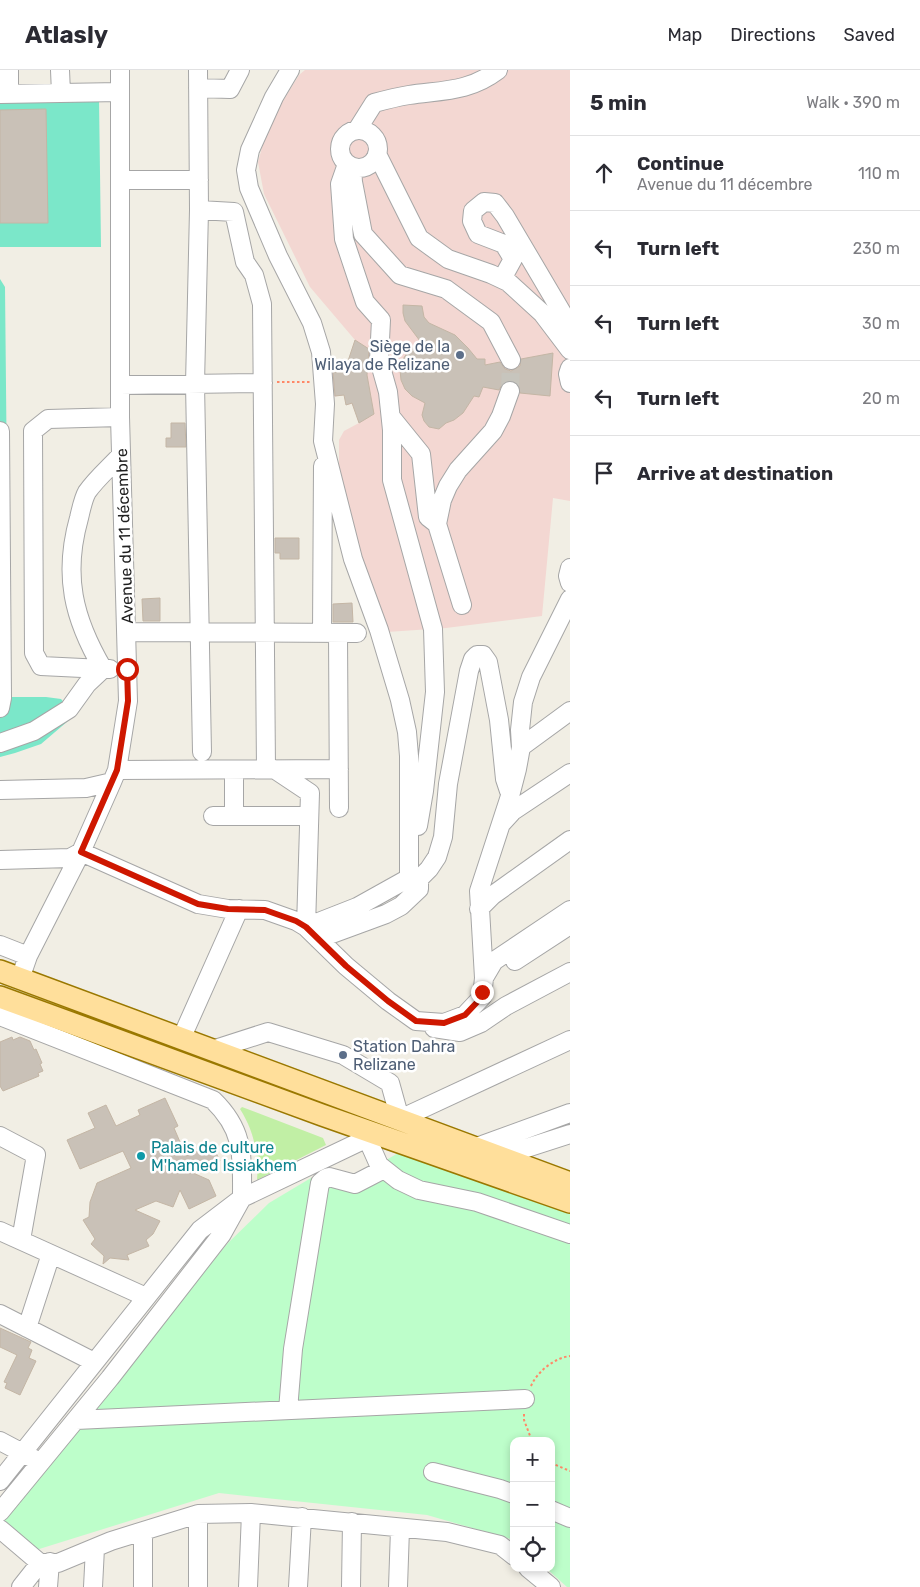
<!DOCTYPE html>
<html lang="en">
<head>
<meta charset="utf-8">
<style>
  body { margin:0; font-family:Rubik,sans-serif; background:#f7f7f7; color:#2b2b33 }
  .controls { position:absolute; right:15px; bottom:15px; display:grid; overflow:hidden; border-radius:10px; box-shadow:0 2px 8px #0003 }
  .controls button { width:45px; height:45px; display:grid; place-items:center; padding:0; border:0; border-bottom:1px solid #e1e1e2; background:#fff; color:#2b2b33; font:25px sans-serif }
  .stop { position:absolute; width:15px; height:15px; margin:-11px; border:4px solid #ce1700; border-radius:50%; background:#fff }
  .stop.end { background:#ce1700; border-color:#fff; box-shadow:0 1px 5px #0008 }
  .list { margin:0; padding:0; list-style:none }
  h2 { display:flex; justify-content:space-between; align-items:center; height:65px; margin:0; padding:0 20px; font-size:21px }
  h2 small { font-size:16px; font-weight:400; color:#7c7c81 }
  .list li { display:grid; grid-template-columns:32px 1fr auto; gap:15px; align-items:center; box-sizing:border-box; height:75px; padding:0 20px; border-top:1px solid #e1e1e2 }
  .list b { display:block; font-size:19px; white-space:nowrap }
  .list p { margin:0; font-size:16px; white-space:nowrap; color:#7c7c81 }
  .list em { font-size:16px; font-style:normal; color:#7c7c81 }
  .icon { flex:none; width:28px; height:28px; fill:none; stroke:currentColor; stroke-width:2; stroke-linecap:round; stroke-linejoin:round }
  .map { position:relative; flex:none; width:570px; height:1517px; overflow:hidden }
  header { display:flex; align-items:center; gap:30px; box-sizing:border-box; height:70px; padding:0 25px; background:#fff; border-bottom:1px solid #e1e1e2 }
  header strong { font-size:24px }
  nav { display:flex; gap:28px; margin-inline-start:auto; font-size:18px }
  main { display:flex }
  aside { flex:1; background:#fff }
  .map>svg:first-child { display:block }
  .commercial { fill:#f3d7d2 }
  .grass { fill:#c1efa5 }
  .park { fill:#bdfeca }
  .pitch { fill:#7be7c9 }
  .building { fill:#c9c1b7; stroke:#c4b6a5 }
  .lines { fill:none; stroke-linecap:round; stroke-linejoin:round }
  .minor-tunnel { stroke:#c7c5bd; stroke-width:18; stroke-dasharray:18 9; stroke-linecap:butt }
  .minor-casing { stroke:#a6a6a6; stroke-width:20 }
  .major-casing { stroke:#9a7800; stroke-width:24 }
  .path { stroke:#ff8867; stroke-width:2; stroke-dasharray:2.5 2.5; stroke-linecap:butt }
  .minor { stroke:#fff; stroke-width:18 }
  .major { stroke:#ffdf9b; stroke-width:21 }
  .route { stroke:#ce1700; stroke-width:6 }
  .service-dot { fill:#5c6f8a; stroke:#fff; stroke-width:2 }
  .culture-dot { fill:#0f9aa8; stroke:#fff; stroke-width:2 }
  .labels { text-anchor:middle; stroke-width:5; stroke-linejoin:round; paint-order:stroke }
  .service-label { font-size:16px; fill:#4e5e75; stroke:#fff; text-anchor:end }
  .street-label { font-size:16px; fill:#1f1f1f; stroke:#fff }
  .culture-label { font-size:16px; fill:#0d838f; stroke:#fff; text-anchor:start }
</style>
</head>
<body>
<header>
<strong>Atlasly</strong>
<nav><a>Map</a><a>Directions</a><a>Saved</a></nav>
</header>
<main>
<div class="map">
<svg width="570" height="1517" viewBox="0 0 570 1517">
  <rect width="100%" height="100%" fill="#f1eee4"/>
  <path class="commercial" d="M305,0H570V431L553,428L542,546L446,558L387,562L352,463L339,405V370L344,361L359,353L352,334L346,335L344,325L326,328L323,303L341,302L343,290L348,291L355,270L310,217L264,124L258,92L265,67L276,42L299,5Z"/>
  <path class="grass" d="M242,1037L323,1068L326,1075L257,1110C259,1085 254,1061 240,1039Z"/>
  <path class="park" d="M400,1082L570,1138V1517H567L546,1498H551V1371H514V1470L427,1445L219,1423L36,1480L2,1448L228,1173L269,1133L326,1099L355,1108Z"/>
  <path class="pitch" d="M99,28L101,177H0V30Z
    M0,209L5,217L7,415L0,428Z
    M0,627H46L61,629L75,645L41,674L15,683L0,687Z"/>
  <path class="building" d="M46,39L48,153H0V40Z
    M403,235L422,236L424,247L429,253L455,265L468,278L477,289H485V295L500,292L505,299L511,301L520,296L521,289L553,283L550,326L520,323L518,314L513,311H508L503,313L499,320L483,317L479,327L474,326L463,343L454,350L446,353L439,359L429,357L424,351L422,345L425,333L412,326L405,319L401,310L400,300L402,291L407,283L420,271L405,251L403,243Z
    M355,270L369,279L367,305L374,344L359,353L352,333L346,335L344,325L335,326L333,302H341L343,290L348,291Z
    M171,353H185L186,377H166V368H171Z
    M275,468H299V489H280V483H275Z
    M160,528V551H143L142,529Z
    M352,533L353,552H333V534Z
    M12,967L13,970L20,967L30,971L34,980L36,979L42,993L40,994L43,1001L38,1003L39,1006L3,1021L0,1016V972Z
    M165,1028L178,1056L174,1058L186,1086L212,1075L220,1091L193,1103L209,1110L216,1126L189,1139L180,1120L173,1137L156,1131L135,1140L160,1151L153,1164L146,1170L149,1176L127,1185L129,1190L110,1188L103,1194L104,1186L91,1174L95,1169L83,1150L89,1147L90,1132L97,1113L131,1098L123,1081L80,1099L67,1070L95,1058L88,1043L106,1035L116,1056L140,1045L138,1040Z
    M0,1258L31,1272L28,1278L32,1280L29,1288L36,1291L20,1325L5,1318L7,1313L4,1312L17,1285L0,1277Z"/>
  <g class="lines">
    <path class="minor-tunnel" d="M510,321L511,290"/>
    <defs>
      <path id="minor" d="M9,0V24
        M60,0L61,23
        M198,0L199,140L195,314L202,682
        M290,0L274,27L250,80L246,100L249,118L278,186L312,253L321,282L325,334L323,371L353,489L379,560L400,630L407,662L409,686V808
        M198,18L230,19L240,0
        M0,24L120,22
        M340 79a19 19 0 1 1 38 0a19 19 0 1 1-38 0Z
        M357,60L374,33C385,30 397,27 409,25C443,20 469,22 498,0
        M377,84L419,168L448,189L491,204L508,212L542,243L570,280
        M347,94L340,114L344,169L365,232L381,250L379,290L388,322L392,360V410L433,559L435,622L424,721L418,756
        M352,97L353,112L363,164L400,205L446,219L491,252L511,290
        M121,110H199
        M199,140L234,142L245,192L254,205L262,234L266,699
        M502,209L513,189L504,174L478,164L472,151L473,141L484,132L495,133L505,146L567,251L569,278
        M570,298L568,304L570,313
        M120,315L263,313
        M391,347L421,384L428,447L437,454
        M0,361L2,628L0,638
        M570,498L568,506L570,513
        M462,535L437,454L442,430L448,416L458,400L493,361L501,346L510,321
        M127,562L357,563
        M322,563L323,396
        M338,563L339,738
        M103,599L41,596L34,583L33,361L48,349L120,347
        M103,599C73,548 63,505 79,448C81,440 83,429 87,422C96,409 110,397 121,385
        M0,673L34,661L69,639L87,614L103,599H110
        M521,677L570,641
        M274,699L310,723L306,857L357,837L409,808L419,809V819L401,836L386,844L318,869
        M117,700L339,699
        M234,700V746
        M0,720L86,718L112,712
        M213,746H309
        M502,753L513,741L570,703
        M0,790L70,788L81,782L198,834L228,839L265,840L296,851L306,857L346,896L388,931L416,951L444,953L465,945L482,927L484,908L479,821L510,726L517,699L521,677L520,660L523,632L531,607L570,529
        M419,809L429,799L437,787L443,767L448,714L469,601L473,589L477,585H483L488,592L499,650L505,709L509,721
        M479,839L493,825L570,770
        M0,875L28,886
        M515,891L570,855
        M484,908L494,891L570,840
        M20,909L28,886L81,782L112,712L117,700L128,631L120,347V0
        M0,946L213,1030C245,1061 242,1086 242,1128L376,1064
        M434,958L460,962L481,953L506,936L570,902
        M181,969L239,839
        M212,980L268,962L343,985L390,1013L400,1049L570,970
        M0,1066L36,1085L21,1170
        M367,1068L379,1095L398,1110L419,1120L477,1132L570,1164
        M474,1078L570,1043
        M499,1087L570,1064
        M0,1161L146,1227
        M0,1244L94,1292
        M27,1258L51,1184
        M288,1340L293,1279L320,1113L326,1108L329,1107L355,1114L384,1099
        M76,1350L525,1329
        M0,1371L34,1389
        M433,1402L500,1419L514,1424
        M0,1411L200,1160L242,1128L222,1164L110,1308L0,1442
        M551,1440L570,1448
        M0,1459L40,1493H58L111,1471L198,1444L251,1443L447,1462L500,1475L514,1486
        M528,1498L551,1517
        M21,1517L40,1493
        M48,1517L50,1492
        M93,1517L95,1478
        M143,1517V1461
        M198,1517V1444
        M248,1517L251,1443
        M298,1517L302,1447
        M351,1517L352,1452
        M398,1517L400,1459"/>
      <path id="major" d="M0,901L570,1113
        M0,927L322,1045L570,1132"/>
    </defs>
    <use href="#minor" class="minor-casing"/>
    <use href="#major" class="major-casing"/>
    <path class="path" d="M277,312H310
      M531,1316C537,1302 554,1288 570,1286
      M524,1344V1350L532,1371
      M551,1393L570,1401"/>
    <use href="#minor" class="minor"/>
    <use href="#major" class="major"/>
  </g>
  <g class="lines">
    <path class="route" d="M127,599L128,631L117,700L81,782L198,834L228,839L265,840L296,851L306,857L346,896L388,931L416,951L444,953L465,945L482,927V922"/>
  </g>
  <g class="service-dot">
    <circle cx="460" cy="285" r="5"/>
    <circle cx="343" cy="985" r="5"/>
  </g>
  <circle class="culture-dot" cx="141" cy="1086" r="5"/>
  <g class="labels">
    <g class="service-label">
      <text x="450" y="282">Siège de la<tspan x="450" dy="18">Wilaya de Relizane</tspan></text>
      <text x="353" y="982" text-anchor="start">Station Dahra<tspan x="353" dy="18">Relizane</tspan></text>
    </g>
    <g class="street-label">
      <text transform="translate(124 466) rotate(-92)" y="6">Avenue du 11 décembre</text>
    </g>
    <g class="culture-label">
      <text x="151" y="1083">Palais de culture<tspan x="151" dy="18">M'hamed Issiakhem</tspan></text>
    </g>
  </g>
</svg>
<div class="controls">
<button>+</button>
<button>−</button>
<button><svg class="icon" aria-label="locate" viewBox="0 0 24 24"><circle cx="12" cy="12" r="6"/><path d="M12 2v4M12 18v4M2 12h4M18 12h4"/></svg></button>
</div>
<div class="stop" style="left:127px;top:599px"></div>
<div class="stop end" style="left:482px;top:922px"></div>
</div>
<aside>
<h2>5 min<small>Walk · 390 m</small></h2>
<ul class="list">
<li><svg class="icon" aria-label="ahead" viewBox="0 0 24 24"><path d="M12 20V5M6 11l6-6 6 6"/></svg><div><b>Continue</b><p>Avenue du 11 décembre</p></div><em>110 m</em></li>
<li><svg class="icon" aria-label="left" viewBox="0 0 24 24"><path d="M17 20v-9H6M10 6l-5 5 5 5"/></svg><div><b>Turn left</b></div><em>230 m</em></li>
<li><svg class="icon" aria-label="left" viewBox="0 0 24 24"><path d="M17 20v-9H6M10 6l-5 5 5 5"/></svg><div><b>Turn left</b></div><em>30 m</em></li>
<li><svg class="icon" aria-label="left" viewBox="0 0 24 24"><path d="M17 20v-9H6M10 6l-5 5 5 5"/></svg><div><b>Turn left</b></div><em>20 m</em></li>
<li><svg class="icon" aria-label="arrive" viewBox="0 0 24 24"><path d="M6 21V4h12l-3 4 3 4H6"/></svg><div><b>Arrive at destination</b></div></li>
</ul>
</aside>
</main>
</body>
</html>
